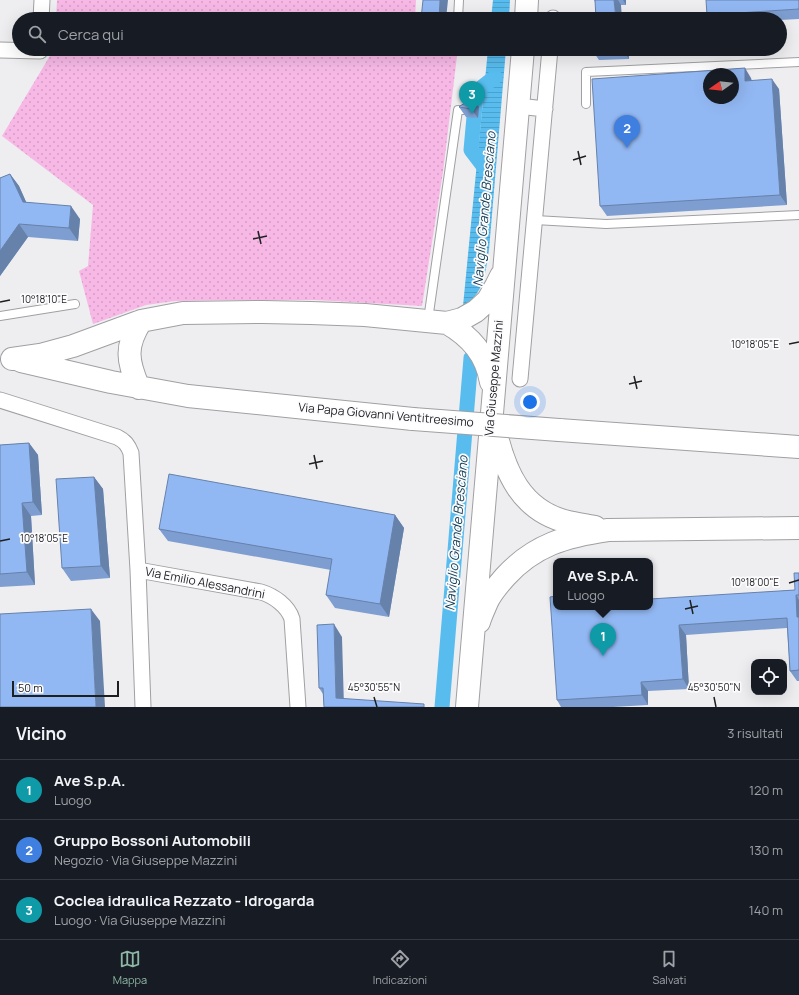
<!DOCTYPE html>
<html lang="it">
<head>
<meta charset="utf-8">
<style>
  body { margin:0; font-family:Manrope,sans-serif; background:#242831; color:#f1f3f6 }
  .controls { position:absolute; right:12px; bottom:12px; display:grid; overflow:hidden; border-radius:8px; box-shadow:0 4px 16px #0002 }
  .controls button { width:36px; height:36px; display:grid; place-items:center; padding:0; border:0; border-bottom:1px solid #363941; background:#171b24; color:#f1f3f6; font:20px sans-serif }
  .compass { position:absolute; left:703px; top:68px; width:36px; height:36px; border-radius:50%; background:#171b24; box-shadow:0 4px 16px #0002; rotate:256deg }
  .scale { position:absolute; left:12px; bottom:10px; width:107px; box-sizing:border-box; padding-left:4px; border:2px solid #1f1f20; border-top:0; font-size:11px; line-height:14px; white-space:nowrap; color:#1f1f20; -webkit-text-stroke:3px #fcfcff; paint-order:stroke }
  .you { position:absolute; left:530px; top:402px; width:14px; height:14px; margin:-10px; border:3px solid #fff; border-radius:50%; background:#1a73e8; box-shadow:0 0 0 6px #1a73e833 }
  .badge { display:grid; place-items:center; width:26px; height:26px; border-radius:50%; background:#8eb7a4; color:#fff; font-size:13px; font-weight:700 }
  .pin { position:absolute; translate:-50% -33px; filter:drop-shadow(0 1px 2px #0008) }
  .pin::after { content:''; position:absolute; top:21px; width:14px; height:12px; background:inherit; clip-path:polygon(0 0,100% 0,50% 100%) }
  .popup { position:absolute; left:553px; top:558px; width:100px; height:52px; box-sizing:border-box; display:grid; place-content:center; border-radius:8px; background:#171b24; filter:drop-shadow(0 1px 3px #0005); font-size:13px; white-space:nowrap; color:#9ea1a6 }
  .popup b { font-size:15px; color:#f1f3f6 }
  .popup::after { content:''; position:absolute; left:50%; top:100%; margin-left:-8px; border:8px solid transparent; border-top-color:#171b24 }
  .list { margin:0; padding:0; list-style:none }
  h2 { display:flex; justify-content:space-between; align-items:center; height:52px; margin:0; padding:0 16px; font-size:17px }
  h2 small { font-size:13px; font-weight:400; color:#9ea1a6 }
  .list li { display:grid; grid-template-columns:26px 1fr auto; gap:12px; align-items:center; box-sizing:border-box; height:60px; padding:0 16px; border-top:1px solid #363941 }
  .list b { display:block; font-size:15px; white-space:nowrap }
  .list p { margin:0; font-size:13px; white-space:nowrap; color:#9ea1a6 }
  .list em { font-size:13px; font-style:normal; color:#9ea1a6 }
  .icon { flex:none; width:22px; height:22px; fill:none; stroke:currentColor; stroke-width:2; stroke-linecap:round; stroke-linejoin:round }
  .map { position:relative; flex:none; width:799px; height:707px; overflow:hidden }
  .search { position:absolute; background:#171b24; box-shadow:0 4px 16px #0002; left:12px; right:12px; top:12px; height:44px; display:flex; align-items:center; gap:10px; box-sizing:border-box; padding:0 14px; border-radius:22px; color:#9ea1a6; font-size:15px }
  .sheet { height:232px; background:#171b24 }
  nav { display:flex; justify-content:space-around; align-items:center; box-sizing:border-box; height:56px; border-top:1px solid #363941; background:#171b24; font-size:11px; color:#9ea1a6 }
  nav a { display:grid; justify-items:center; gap:2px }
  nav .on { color:#8eb7a4 }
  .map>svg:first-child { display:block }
  .grass { fill:url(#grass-dots) }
  .water { fill:url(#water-rules) }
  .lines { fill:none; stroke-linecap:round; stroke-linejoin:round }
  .canal { stroke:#58bcee; stroke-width:15 }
  .lane-casing { stroke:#a0a0a3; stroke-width:10 }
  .street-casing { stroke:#a0a0a3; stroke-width:17 }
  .secondary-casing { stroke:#a0a0a3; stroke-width:24 }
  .lane { stroke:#fff; stroke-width:8 }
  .street { stroke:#fff; stroke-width:15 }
  .secondary { stroke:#fff; stroke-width:22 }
  .secondary-bridge-casing { stroke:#a0a0a3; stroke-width:24; stroke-linecap:butt }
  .secondary-bridge { stroke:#fff; stroke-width:22 }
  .wall { fill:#7e9ed1 }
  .shaded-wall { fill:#6681aa }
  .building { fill:#92b8f3; stroke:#6681aa; fill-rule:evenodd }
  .ticks { fill:none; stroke:#1f1f20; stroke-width:1.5 }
  .labels { text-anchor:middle; stroke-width:3.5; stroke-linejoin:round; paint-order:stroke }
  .street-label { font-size:12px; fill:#1f1f20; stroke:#fcfcff }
  .water-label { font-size:13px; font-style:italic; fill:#174257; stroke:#fcfcff }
  .ticks-label { font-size:10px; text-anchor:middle; fill:#1f1f20; stroke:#fcfcff; stroke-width:3.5; stroke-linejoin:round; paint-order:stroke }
</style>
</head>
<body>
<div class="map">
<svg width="799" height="707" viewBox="0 0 799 707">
  <defs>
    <pattern id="grass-dots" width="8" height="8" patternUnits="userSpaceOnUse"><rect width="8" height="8" fill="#f7b8e6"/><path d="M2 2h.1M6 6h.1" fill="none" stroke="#d39ec5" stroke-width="1.8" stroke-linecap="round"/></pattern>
    <pattern id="water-rules" width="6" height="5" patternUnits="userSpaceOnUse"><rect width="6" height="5" fill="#58bcee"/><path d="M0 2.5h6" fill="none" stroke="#4ca1cc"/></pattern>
  </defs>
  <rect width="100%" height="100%" fill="#eeeef1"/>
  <path class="grass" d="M57,0H416L415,19H56Z
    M54,49H415V52L457,56L443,172L422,306L315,300H232L175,301L146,305L93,324L79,271L88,266L93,205L2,136Z"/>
  <path class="water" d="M493,0H510L509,19H491Z
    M183,49H205L193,55L185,54Z
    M488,49H506L489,250C485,273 485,293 463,306Z"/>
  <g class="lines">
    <path class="canal" d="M487,171L471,150L475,106L477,91L495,77
      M442,707L471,358"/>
    <defs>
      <path id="lane" d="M458,19L459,0
        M456,51V49
        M586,104V72L799,62
        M535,220L606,224L799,215
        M0,316L75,304
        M428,320L458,110H467"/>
      <path id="street" d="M41,19L42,0
        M553,19V18
        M0,50L40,51V49
        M518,106L545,109
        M520,379L550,49
        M0,400L117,437C125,441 128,445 131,453L138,570L143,707
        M138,570L261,592C274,596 288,606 292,619L298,707"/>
      <path id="secondary" d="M526,19L527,0
        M447,323C471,337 486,354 491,382
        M12,359L40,355L73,346L141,321L183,313L263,312L311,313L365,315L447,323L462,319L476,311L488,300L496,286L501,276
        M21,361L111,382L188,396L413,419
        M139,388C127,361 125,346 141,321
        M495,429C505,472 521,511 568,522C577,524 586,525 595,527
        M559,430L799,447
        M479,622C481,615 484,609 487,602C491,593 498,585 505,577C534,545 566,536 608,530L799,528
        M467,707L523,49"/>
    </defs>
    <use href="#lane" class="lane-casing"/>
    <use href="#street" class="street-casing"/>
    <use href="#secondary" class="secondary-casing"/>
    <use href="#lane" class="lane"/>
    <use href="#street" class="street"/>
    <use href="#secondary" class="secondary"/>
    <defs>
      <path id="secondary-bridge" d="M413,419L559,430"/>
    </defs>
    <use href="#secondary-bridge" class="secondary-bridge-casing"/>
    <use href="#secondary-bridge" class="secondary-bridge"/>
  </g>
  <path class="wall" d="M594,0H626V5H621L595,2Z
    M799,0V19L780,20V19H709L707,15Z
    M628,49L629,59L599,60L592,50Z
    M751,78L752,81L779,89L787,205L607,216L600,206Z
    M465,103L479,107L478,118L466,117L459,107Z
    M10,174L19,186L26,202L80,219L78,241L28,237L0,276V178Z
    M29,443L38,455L42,515L31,516L35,585L0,587V445Z
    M94,477L103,489L110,578L71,581L62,568Z
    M395,515L404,528L389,617L335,608L326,595L331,570L168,541L159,529Z
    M799,573V681H797L790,671L787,628L686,635L689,689L648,691V705L613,707H561L557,700L556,607L795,590Z
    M342,637L324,707L323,694L319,688Z"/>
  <path class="shaded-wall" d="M440,0H448L446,19H439Z
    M614,0H618L621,5L622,19H616Z
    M623,0H626V5Z
    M622,49H628L629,59Z
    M745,68L751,78L752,91L745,81Z
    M772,79L779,89L787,205L780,195Z
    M472,97L479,107L478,118L471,109Z
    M10,174L19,186L32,215L23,202Z
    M71,206L80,219L78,241L69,228Z
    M19,224L28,237L0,276V251Z
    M29,443L38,455L42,515L33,502Z
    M94,477L103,489L110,578L101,566Z
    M22,503L31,516L35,585L27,572Z
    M395,515L404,528L389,617L380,604Z
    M796,595L799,600V620L797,617Z
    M91,609L100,621L105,707H96Z
    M334,624L342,637L344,707L336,698Z
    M679,625L686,635L689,689L683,679Z
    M641,682L648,691V705L642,695Z"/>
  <path class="building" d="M423,0H440L439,19H421Z
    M595,0H614L616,19H596Z
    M706,0H799V9L707,15Z
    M592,49H622L592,50Z
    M745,68V81L772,79L780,195L600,206L592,79ZM709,74H733V98H709Z
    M464,96L472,97L471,109L459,107L460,106L465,103L466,100Z
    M10,174L23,202L71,206L69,228L19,224L0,251V178Z
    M29,443L33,502L22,503L27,572L0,574V445Z
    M169,474L395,515L380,604L326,595L332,559L159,529Z
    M94,477L101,566L62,568L56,479Z
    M794,573H799V595H796L797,617H799V670L790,671L787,618L679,625L683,679L641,682L642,695L557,700L550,597L556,596V607H650V599L795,590Z
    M91,609L96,707H0V614Z
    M334,624L336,698L424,704V707H324L323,688H319L317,625Z"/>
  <path class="ticks" d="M578,151L581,165M573,160L586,156M258,231L261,244M253,239L267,236M0,302L10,300M789,344L799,342M634,376L637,389M629,384L642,381M314,455L317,469M309,464L323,461M0,541L10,539M789,583L799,580M690,600L693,614M685,609L698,606M374,697L377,707M714,697L716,707"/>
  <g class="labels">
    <g class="street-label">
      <text transform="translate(494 378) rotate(-85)" y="4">Via Giuseppe Mazzini</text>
      <text transform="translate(386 415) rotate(5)" y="4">Via Papa Giovanni Ventitreesimo</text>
      <text transform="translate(205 583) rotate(11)" y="4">Via Emilio Alessandrini</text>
    </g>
    <g class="water-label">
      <text transform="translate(484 209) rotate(-85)" y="5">Naviglio Grande Bresciano</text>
      <text transform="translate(456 533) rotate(-85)" y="5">Naviglio Grande Bresciano</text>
    </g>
  </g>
  <g class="ticks-label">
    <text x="44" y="303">10°18'10"E</text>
    <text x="755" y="348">10°18'05"E</text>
    <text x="44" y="542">10°18'05"E</text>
    <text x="755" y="586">10°18'00"E</text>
    <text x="374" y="691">45°30'55"N</text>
    <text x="714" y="691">45°30'50"N</text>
  </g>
</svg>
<div class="controls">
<button><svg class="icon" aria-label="locate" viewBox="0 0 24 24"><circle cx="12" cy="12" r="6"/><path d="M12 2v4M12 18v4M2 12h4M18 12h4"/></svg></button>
</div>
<svg class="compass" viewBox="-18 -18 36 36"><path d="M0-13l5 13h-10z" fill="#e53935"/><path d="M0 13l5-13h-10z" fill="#9ea1a6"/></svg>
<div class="scale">50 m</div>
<div class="you"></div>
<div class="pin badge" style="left:603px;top:656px;background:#0f9aa8">1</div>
<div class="popup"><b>Ave S.p.A.</b>Luogo</div>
<div class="pin badge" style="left:627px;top:148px;background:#3f7fe0">2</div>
<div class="pin badge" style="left:472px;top:114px;background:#0f9aa8">3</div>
<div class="search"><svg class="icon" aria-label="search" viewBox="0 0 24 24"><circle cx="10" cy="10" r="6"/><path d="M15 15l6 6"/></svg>Cerca qui</div>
</div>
<section class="sheet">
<h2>Vicino<small>3 risultati</small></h2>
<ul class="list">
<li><span class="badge" style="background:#0f9aa8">1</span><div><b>Ave S.p.A.</b><p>Luogo</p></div><em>120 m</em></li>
<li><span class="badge" style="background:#3f7fe0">2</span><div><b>Gruppo Bossoni Automobili</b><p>Negozio · Via Giuseppe Mazzini</p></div><em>130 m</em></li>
<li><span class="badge" style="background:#0f9aa8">3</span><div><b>Coclea idraulica Rezzato - Idrogarda</b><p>Luogo · Via Giuseppe Mazzini</p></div><em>140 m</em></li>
</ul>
</section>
<nav>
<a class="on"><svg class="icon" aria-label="map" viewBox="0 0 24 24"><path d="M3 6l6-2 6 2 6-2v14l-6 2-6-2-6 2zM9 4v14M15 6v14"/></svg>Mappa</a>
<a><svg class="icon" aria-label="directions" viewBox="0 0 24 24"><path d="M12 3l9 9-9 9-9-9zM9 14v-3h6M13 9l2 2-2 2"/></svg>Indicazioni</a>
<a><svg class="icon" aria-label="saved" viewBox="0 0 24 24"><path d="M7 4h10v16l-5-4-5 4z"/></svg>Salvati</a>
</nav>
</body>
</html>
